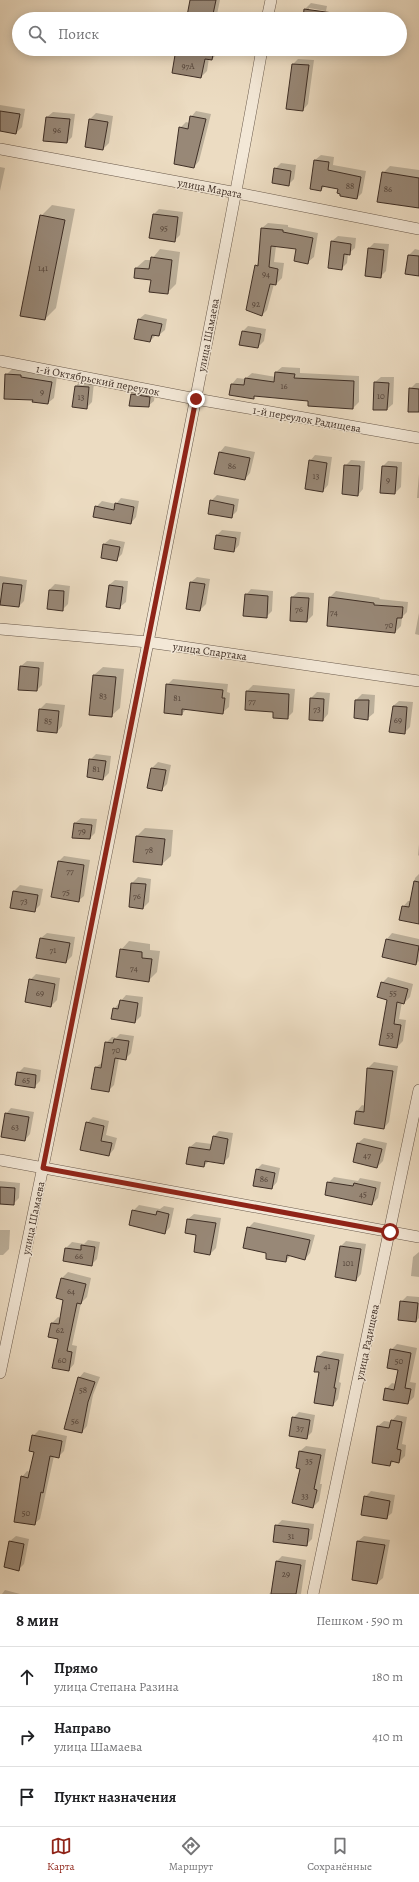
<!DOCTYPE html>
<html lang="ru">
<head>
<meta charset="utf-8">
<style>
  body { margin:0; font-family:Alegreya,serif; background:#f2f2f2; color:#202124 }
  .stop { position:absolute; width:12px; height:12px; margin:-9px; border:3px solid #8f2418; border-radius:50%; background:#fff }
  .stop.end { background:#8f2418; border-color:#fff; box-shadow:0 1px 4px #0008 }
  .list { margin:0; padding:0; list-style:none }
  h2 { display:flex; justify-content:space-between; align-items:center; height:52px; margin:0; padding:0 16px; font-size:17px }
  h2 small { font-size:13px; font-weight:400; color:#757577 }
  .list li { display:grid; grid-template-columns:26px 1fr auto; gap:12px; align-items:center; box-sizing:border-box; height:60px; padding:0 16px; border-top:1px solid #e0e0e0 }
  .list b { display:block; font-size:15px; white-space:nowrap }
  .list p { margin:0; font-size:13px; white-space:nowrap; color:#757577 }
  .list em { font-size:13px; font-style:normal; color:#757577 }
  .icon { flex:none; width:22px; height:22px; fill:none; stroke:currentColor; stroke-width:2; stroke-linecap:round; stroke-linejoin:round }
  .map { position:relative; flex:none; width:419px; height:1594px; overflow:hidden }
  .search { position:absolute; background:#fff; box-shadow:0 2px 10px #0003; left:12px; right:12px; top:12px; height:44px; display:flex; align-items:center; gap:10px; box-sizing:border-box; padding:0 14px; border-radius:22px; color:#757577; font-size:15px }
  .sheet { height:232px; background:#fff }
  nav { display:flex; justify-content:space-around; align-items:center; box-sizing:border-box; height:56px; border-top:1px solid #e0e0e0; background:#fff; font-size:11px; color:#757577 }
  nav a { display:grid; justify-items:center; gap:2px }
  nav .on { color:#8f2418 }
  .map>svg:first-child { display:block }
  .shadow { fill:#0003 }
  .building { fill:#988877; stroke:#3e2e25 }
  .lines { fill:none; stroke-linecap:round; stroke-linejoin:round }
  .minor-casing { stroke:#6a5a4c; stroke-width:12 }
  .minor { stroke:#f3e8d7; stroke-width:11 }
  .route { stroke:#8f2418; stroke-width:5 }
  .labels { text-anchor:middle; stroke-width:3; stroke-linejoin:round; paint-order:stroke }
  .number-label { font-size:9px; fill:#54443a }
  .street-label { font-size:11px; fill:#3e2e25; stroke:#f3e8d7 }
</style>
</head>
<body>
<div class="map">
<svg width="419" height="1594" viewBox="0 0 419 1594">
  <rect width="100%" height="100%" fill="#ecdcc2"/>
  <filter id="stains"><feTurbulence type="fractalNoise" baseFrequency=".005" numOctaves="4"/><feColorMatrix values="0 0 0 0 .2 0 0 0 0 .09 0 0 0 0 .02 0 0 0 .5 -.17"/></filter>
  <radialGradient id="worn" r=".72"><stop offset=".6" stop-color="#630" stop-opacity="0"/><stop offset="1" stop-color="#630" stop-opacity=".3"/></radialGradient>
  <path class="shadow" d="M191,0H220L216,19H187Z
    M311,3L327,6L326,11L309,8V10L325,19H304L305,9Z
    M177,49H219L218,53L212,59L209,58L207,71L201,77Z
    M305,49H324L318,56L304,54Z
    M298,59L314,60L308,104L303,110L293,64Z
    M0,105L25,109L22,127L16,133L0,131Z
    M196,111L211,114L199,161L194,167L180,128L186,122L190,123L191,117Z
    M53,112L75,114L72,137L67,142L47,117Z
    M96,113L113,116L109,143L103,149L86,146L90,119Z
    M321,155L334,157L333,165L366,171L362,193L357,198L341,193L339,188L325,186L321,190L315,160Z
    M281,163L296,165L294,179L288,185L275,169Z
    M390,166L419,170V208L378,201L383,173Z
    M0,167L5,168L0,191Z
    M52,205L75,209L56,308L45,319L41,216Z
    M159,209L183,212L180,235L174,241L154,214Z
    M268,223L288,225V227L318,233L314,257L308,262L297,248L276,246L274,262L284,263L282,278L276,284H274L267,310L262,315L256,266L259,262L262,228Z
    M338,236L356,238L355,248L348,254L347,263L341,269L332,241Z
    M374,243L389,244L386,271L380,277L369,248Z
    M160,249L180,252L176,284L167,293L152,279L135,277L136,268L145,260H151Z
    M415,249L419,250V275L406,273L409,255Z
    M145,314L167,319L165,330L159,335H156L150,341L139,319Z
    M248,326L266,329L264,341L258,347L243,331Z
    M282,367L300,368V373L359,376V402L353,408L309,405V400L256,395L253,398L232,384L237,378L245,379L252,373L276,377V372Z
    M12,369L27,370L57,376L54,398L48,403L34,399L6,375Z
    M381,377H394L393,404L387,409L375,382Z
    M81,380L94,382L92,402L86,408L73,406L76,386Z
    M416,383H419V411L410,389Z
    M137,388L155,392L154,401L148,406L131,405L132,394Z
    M225,446L255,452L250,473L245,479L215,473L220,452Z
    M315,455L332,457L328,485L323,491L310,461Z
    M351,460L365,461L363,489L358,495L345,466Z
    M388,461L402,462L401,487L395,493L382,467Z
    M419,474V498H417Z
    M217,495L239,499L237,511L231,517L211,501Z
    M121,498L139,501L136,517L131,523L96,507L102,501L116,504Z
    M222,530L241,532L239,545L234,551L217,535Z
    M110,539L125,542L122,554L116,560L104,544Z
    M0,576L27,580L24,601L19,606L0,604Z
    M197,577L210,579L206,604L200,610L191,582Z
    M115,580L128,581L126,602L120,607L109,585Z
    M55,584L70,586L68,604L62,610L48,608L49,590Z
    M251,589L273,591L272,611L266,617L246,595Z
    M336,591L380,598L379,599L408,602L407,612L402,617L401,626L395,632L328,625L330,597Z
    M298,592L314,593L313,615L307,621L292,597Z
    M419,613V635L415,634Z
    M27,661L44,662L42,685L37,690L21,666Z
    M103,667L124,669L120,708L111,716L94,675Z
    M173,679L228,684L227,692L230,693L229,707L223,712L187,708L182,714L167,685Z
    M253,685L295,689L293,712L287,718L274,711L246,709L247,691Z
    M317,692L330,693L328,714L323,720L311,698Z
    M362,694L375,695L374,713L368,718L356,700Z
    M399,701L413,702L410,727L404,733L393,706Z
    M46,703L65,705L62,726L57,732L40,709Z
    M96,754L111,756L109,773L103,779L90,760Z
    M158,762L171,765L167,784L161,790L152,768Z
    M81,818L97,819L95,833L90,838L75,823Z
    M145,828L173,830L171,856L162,864L137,836Z
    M419,844V856L418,855Z
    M64,856L90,860L84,896L78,901L58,862Z
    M419,874V923L403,907L408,901H411L415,878Z
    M138,877L151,879L149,902L143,908L130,906L132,883Z
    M20,885L43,889L40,905L34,911L11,907L14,891Z
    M47,933L75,937L72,956L66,962L41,938Z
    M392,933L419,939V961L416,964L383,957L387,939Z
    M129,941L150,944V950L160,951L157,972L148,981L121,950Z
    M36,974L60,978L57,1000L51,1006L30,980Z
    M388,977L413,984L410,997L404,1003L402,1002L399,1019L406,1020L403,1041L397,1047L388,999L382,983Z
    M126,995L143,997L141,1016L135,1022L114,1009Z
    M120,1034L134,1036L131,1053L125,1059L119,1058L114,1085L108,1091L96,1067L103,1062L106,1043L112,1037L116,1038Z
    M374,1062L398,1066L389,1122L384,1128L357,1111L362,1105L366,1106L368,1068Z
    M24,1067L41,1070L40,1081L34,1087L18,1073Z
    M11,1108L34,1112L30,1134L25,1140L6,1114Z
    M93,1117L109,1121L106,1135L117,1138L114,1149L109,1155L87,1123Z
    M219,1131L233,1133L229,1157L223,1163L210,1160L204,1166L190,1147L196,1142L212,1144L214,1136Z
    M364,1138L387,1143L383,1161L377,1167L358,1143Z
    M262,1164L280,1168L277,1182L272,1188L256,1170Z
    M334,1177L358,1181L360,1178L381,1182L378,1198L372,1204L328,1183Z
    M0,1181L20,1183L19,1198L13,1204L0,1203Z
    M139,1205L160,1209L164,1206L174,1208L170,1227L165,1233L133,1211Z
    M194,1214L221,1218L216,1248L210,1254L188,1219Z
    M254,1222L315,1235L310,1253L305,1259L291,1255L286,1261L268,1253L248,1228Z
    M0,1230H10L9,1249L3,1255H0Z
    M88,1240L100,1242L97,1259L91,1265L64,1260L66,1248L72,1242L84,1244Z
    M346,1241L366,1244L361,1274L356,1280L341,1246Z
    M419,1252V1277L411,1276L413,1257Z
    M68,1272L91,1278L87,1297L81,1303L72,1345L77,1346L74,1364L69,1370L59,1338L49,1336L52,1323L58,1317L61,1318L64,1299L57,1297L62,1278Z
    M407,1296L419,1297V1318L416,1321L401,1302Z
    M397,1344L417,1348L410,1382L416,1383L414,1397L408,1403L386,1389L392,1383L396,1384L399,1369L391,1350Z
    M324,1351L344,1354L339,1382L341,1383L338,1399L333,1405L318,1356Z
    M84,1372L100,1377L93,1395L87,1426L82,1432L79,1378Z
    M299,1412L315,1415L312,1432L307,1437L293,1418Z
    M397,1415L407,1417L402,1444L406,1445L405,1456L399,1462L394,1461L390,1465L378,1426L384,1421L391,1422Z
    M39,1430L67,1436L64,1451L59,1456H54L40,1519L34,1524L22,1477L27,1471L31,1472L35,1452L33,1436Z
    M306,1446L326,1449L320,1484H322L319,1501L313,1507L301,1468L297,1467L300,1451Z
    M371,1491L395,1495L392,1513L386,1518L365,1497Z
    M282,1520L314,1524L312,1539L306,1545L276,1526Z
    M16,1536L29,1539L24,1564L18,1570L10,1541Z
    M364,1536L390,1540L383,1578L377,1583L358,1541Z
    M282,1556L306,1560L301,1594H269L272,1591L276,1562Z
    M5,1590L20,1594H2Z"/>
  <path class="building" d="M190,0H216L212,19L187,16Z
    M304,9L333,13V19H303Z
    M176,49H214L212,60L205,59L201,78L172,73Z
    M292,64L309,65L303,111L286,109Z
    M0,111L20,114L16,134L0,131Z
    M190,116L206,119L194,168L174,164L179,127L188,129Z
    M46,117L70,119L67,143L43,141Z
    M89,119L108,122L103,150L85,147Z
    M314,160L329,162L328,170L361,177L357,199L340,196V194L337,193L338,189L322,186L321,191L310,189Z
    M274,168L291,171L289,186L272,183Z
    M382,172L419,178V208L377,202Z
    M153,214L178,217L175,242L149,238Z
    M40,215L65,220L45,320L20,316Z
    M261,228L283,230V232L313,238L308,264L294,261L296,249L271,246L269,267L278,269L276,285L270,284L262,316L246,310L255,265L258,266Z
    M331,241L351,244L350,255L344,254L342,270L328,268Z
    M368,248L384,250L381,278L365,276Z
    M408,255L419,256V276L405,274Z
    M151,257L172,260L168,294L149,292L151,280L134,278L135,268L149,269Z
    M138,319L162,324L159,336L152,335L150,342L134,339Z
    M242,331L261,334L258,348L239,345Z
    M275,372L295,374L294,378L354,381L353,409L308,406V401L254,396V399L229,395L231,384L244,385L245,378L274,382Z
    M5,374L21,375V377L52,382L48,404L32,402L33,400L4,399Z
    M374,382L389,383L387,410H373Z
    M75,386L89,387L87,409L72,407Z
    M409,388L419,389V412H408Z
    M131,394L150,397L149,407L129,406Z
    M219,452L250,458L245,480L214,474Z
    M309,460L327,463L323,492L305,489Z
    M344,465L360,466L358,496L342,494Z
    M382,466L397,467L395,494L380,493Z
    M210,500L234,505L232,518L208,514Z
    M115,503L134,507L131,524L93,517L95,506L114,510Z
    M216,535L236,538L234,552L214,549Z
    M103,544L120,547L117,561L101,558Z
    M190,582L205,584L200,611L186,609Z
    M3,583L22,585L19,607L0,605Z
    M109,585L123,587L120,609L106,607Z
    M49,590L64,591L63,611L47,609Z
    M245,594L268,596L267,618L243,616Z
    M291,597L309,598L307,622L290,621Z
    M329,597L374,603V605L403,607L402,618H397L395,633L327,626Z
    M20,666L39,668L37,691L18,690Z
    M93,675L116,677L112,717L89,715Z
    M166,684L223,690L222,698H225L223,714L182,709V715L164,713Z
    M246,691L289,694L288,719L273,718V712L245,710Z
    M310,698L324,699L323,721L309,720Z
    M355,700H369L368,720L354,718Z
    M393,706L407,707L405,734L389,732Z
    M39,709L59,711L57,733L37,731Z
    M89,759L106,761L103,780L87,777Z
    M151,768L166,770L162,791L147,788Z
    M74,823L92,825L90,839L72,838Z
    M136,836L165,839L162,865L133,862Z
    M58,861L84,865L79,902L51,897Z
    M414,881L419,882V924L399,920L402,906L409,907Z
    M131,883L146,884L143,909L129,907Z
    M13,891L38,895L35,912L10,908Z
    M40,938L70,943L66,963L36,958Z
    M386,939L419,946L416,965L382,957Z
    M120,949L142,952V958L152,959L149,982L116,977Z
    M29,979L55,984L51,1007L25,1002Z
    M381,982L408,989L404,1004L397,1002L394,1024L401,1025L397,1048L379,1045L387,1000L377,997Z
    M120,1000L138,1003L135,1023L111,1019L113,1008L118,1009Z
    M114,1039L129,1041L126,1060L115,1058L109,1092L91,1089L95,1067L101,1068L105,1042L113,1043Z
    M367,1068L393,1071L384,1129L354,1124L356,1111L364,1112Z
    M17,1072L36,1075L35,1088L15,1085Z
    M5,1113L29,1117L25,1141L1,1137Z
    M86,1122L104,1126L101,1141L112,1143L109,1156L80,1150Z
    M213,1136L228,1139L224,1164L205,1161L204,1167L186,1164L189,1147L210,1150Z
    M357,1143L382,1149L377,1168L353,1162Z
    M256,1169L275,1173L272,1189L253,1186Z
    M327,1182L353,1186L354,1183L376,1188L372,1205L325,1195Z
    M0,1187L15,1188L14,1205L0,1204Z
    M132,1210L156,1215L157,1211L169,1214L165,1234L129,1225Z
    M187,1219L216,1223L210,1255L194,1252L196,1235L185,1233Z
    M247,1227L310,1240L305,1260L287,1255L286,1262L266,1259V1253L243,1248Z
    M81,1245L95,1247L92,1266L63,1261L65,1248L81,1250Z
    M340,1246L361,1249L356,1281L335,1277Z
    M61,1278L86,1284L81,1304L77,1303L67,1351L72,1352L69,1371L52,1368L58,1339L48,1337L51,1323L59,1324L63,1300L56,1298Z
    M400,1301L418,1303L416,1322L398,1320Z
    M390,1349L411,1353L405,1388L411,1389L408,1404L383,1400L385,1388L394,1390L398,1370L387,1368Z
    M317,1356L339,1360L334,1388H336L333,1406L314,1403L319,1372H314Z
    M78,1377L95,1382L88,1402L82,1433L64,1429Z
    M292,1417L310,1420L307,1439L289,1436Z
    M391,1420L402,1422L397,1449L401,1450L399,1463L391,1461L390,1466L372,1463L377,1426L389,1428Z
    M32,1435L62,1441L59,1458L50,1456L43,1493L41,1492L35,1525L14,1522L21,1476L28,1478L34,1452L29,1451Z
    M299,1451L321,1455L314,1489L317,1490L313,1508L292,1503L300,1469L296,1468Z
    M364,1496L390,1501L387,1519L361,1515Z
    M275,1525L309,1529L307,1546L273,1542Z
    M9,1541L24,1544L19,1571L4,1567Z
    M357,1541L385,1545L377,1584L352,1580Z
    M276,1561L301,1565L296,1594H271Z"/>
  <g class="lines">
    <defs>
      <path id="minor" d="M267,19L271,0
        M0,149L237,193L419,229
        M0,361L196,399L419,438
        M0,629L148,642L419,681
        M0,1160L419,1237
        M0,1373C61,1085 118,797 174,509C204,355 235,203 262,49
        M313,1594L419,1090"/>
    </defs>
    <use href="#minor" class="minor-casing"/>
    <use href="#minor" class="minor"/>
  </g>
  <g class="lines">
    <path class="route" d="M196,399L43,1168L390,1232"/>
  </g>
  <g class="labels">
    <g class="number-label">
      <text x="188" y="69">97А</text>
      <text x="57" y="133">96</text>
      <text x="350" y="189">88</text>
      <text x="388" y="192">86</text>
      <text x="164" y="231">95</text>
      <text x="43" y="271">141</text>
      <text x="266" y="277">94</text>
      <text x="256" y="307">92</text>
      <text x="284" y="389">16</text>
      <text x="42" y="395">9</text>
      <text x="381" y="399">10</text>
      <text x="81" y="400">13</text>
      <text x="232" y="469">86</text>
      <text x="316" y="479">13</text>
      <text x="388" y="483">9</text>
      <text x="299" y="612">76</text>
      <text x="334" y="615">74</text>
      <text x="389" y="628">70</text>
      <text x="103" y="699">83</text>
      <text x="177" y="701">81</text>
      <text x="252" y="704">77</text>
      <text x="317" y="712">73</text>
      <text x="398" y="723">69</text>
      <text x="48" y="724">85</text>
      <text x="96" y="772">81</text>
      <text x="82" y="834">79</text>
      <text x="149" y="853">78</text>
      <text x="70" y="874">77</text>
      <text x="66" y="895">75</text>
      <text x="137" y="899">76</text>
      <text x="24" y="904">73</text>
      <text x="53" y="953">71</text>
      <text x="134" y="971">74</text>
      <text x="40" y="996">69</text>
      <text x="393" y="996">55</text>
      <text x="390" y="1038">53</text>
      <text x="116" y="1053">70</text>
      <text x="26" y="1083">65</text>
      <text x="15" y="1130">63</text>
      <text x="367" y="1158">47</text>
      <text x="264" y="1182">86</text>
      <text x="363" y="1197">45</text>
      <text x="79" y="1259">66</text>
      <text x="348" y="1266">101</text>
      <text x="71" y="1294">64</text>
      <text x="60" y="1333">62</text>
      <text x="62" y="1363">60</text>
      <text x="399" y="1364">50</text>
      <text x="327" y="1369">41</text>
      <text x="83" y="1393">58</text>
      <text x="75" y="1424">56</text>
      <text x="300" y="1431">37</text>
      <text x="309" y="1464">35</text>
      <text x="305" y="1499">33</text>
      <text x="26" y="1516">50</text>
      <text x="291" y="1539">31</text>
      <text x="286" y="1577">29</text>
    </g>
    <g class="street-label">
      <text transform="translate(210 188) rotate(11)" y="4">улица Марата</text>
      <text transform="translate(208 335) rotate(-79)" y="4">улица Шамаева</text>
      <text transform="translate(98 380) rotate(11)" y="4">1-й Октябрьский переулок</text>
      <text transform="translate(307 419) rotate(10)" y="4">1-й переулок Радищева</text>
      <text transform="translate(210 651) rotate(8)" y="4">улица Спартака</text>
      <text transform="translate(33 1218) rotate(-78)" y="4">улица Шамаева</text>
      <text transform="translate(367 1342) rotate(-78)" y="4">улица Радищева</text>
    </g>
  </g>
  <rect width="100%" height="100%" filter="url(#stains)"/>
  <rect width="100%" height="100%" fill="url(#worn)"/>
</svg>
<div class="stop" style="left:390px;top:1232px"></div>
<div class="stop end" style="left:196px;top:399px"></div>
<div class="search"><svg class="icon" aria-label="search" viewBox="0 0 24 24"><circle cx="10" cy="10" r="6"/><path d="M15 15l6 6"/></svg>Поиск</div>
</div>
<section class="sheet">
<h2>8 мин<small>Пешком · 590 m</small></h2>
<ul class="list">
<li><svg class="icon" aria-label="ahead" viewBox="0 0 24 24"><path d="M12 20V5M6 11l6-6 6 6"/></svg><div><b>Прямо</b><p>улица Степана Разина</p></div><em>180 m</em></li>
<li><svg class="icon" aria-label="right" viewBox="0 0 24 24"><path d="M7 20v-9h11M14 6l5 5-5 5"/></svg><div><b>Направо</b><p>улица Шамаева</p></div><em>410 m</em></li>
<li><svg class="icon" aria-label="arrive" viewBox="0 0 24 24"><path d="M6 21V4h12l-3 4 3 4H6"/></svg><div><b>Пункт назначения</b></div></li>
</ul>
</section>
<nav>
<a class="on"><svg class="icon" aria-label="map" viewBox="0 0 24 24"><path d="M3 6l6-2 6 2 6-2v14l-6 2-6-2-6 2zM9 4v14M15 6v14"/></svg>Карта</a>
<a><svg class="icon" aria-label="directions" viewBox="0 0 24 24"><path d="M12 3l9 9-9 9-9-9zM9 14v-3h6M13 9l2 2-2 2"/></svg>Маршрут</a>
<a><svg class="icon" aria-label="saved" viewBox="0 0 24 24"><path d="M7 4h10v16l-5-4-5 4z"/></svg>Сохранённые</a>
</nav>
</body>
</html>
